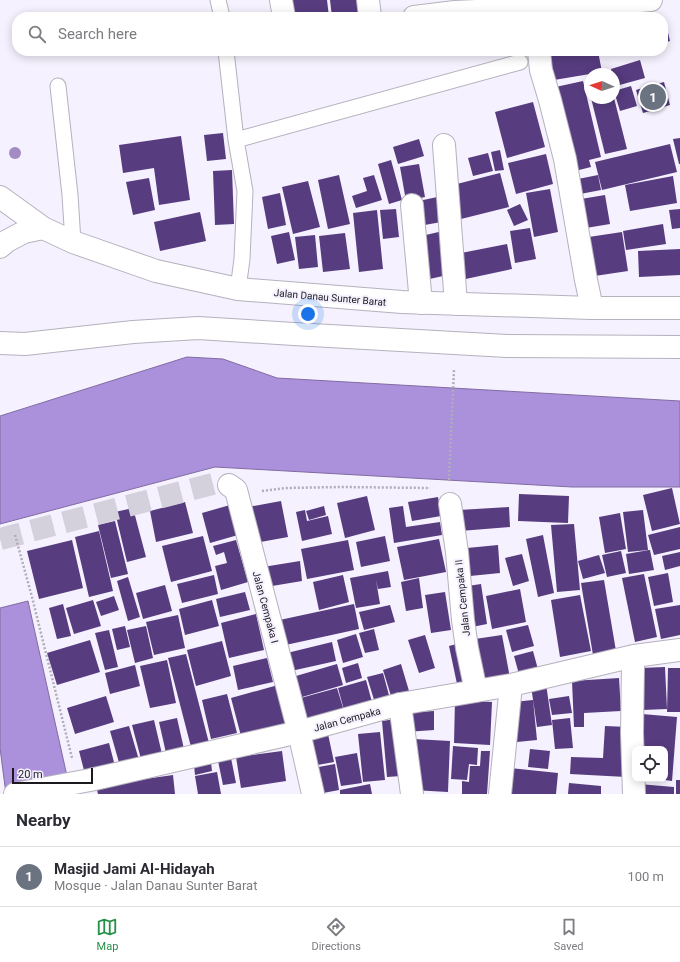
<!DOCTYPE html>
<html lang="en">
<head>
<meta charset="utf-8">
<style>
  body { margin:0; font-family:Roboto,sans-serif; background:#f7f7f7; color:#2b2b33 }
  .controls { position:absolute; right:12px; bottom:12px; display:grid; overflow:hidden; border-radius:8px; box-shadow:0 2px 10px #0003 }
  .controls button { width:36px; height:36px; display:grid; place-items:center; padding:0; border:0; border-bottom:1px solid #e1e1e2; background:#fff; color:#2b2b33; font:20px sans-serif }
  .compass { position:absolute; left:584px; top:68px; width:36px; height:36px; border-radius:50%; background:#fff; box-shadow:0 2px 10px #0003; rotate:273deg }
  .scale { position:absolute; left:12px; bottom:10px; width:81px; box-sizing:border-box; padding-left:4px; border:2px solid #1b191e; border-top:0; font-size:11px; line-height:14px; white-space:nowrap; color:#1b191e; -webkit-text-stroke:3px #f5f1fe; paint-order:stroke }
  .you { position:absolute; left:308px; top:314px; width:14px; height:14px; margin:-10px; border:3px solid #fff; border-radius:50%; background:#1a73e8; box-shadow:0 0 0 6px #1a73e833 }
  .badge { display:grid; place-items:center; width:26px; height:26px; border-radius:50%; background:#259148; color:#fff; font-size:13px; font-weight:700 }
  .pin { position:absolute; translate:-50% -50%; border:2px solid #fff; box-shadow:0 1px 4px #0006 }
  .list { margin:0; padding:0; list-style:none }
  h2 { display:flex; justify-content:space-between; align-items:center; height:52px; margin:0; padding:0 16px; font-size:17px }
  h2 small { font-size:13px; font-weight:400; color:#7c7c81 }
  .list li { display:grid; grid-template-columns:26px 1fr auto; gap:12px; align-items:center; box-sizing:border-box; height:60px; padding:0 16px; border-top:1px solid #e1e1e2 }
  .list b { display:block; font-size:15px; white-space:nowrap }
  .list p { margin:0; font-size:13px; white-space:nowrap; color:#7c7c81 }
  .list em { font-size:13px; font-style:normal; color:#7c7c81 }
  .icon { flex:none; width:22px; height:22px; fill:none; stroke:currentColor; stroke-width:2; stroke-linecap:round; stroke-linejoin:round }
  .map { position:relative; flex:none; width:680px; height:794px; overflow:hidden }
  .search { position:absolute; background:#fff; box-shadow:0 2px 10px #0003; left:12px; right:12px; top:12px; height:44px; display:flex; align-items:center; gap:10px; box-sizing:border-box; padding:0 14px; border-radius:16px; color:#7c7c81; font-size:15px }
  .sheet { height:112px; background:#fff }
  nav { display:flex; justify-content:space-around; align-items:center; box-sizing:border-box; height:56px; border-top:1px solid #e1e1e2; background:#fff; font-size:11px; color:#7c7c81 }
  nav a { display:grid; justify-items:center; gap:2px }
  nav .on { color:#259148 }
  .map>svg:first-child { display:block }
  .water { fill:#ab90db; stroke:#806ca2 }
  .building { fill:#573c80 }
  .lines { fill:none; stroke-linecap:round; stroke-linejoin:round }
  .minor-tunnel { stroke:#d4d1dc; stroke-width:22; stroke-dasharray:22 11; stroke-linecap:butt }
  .service-casing { stroke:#b5b1bd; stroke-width:17 }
  .minor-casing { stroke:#b5b1bd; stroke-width:24 }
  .secondary-casing { stroke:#b5b1bd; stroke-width:24 }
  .path { stroke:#b0adb8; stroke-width:2.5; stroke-dasharray:2 2; stroke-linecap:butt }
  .service { stroke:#fff; stroke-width:15 }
  .minor { stroke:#fff; stroke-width:22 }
  .secondary { stroke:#fff; stroke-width:22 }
  .tree { fill:#a28cc3 }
  .labels { text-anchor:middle; stroke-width:4; stroke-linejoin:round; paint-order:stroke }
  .street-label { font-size:10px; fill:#1b191e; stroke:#f5f1fe }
</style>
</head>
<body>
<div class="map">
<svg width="680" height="794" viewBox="0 0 680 794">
  <rect width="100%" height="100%" fill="#f5f1fe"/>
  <path class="water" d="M187,357L223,359L277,378L680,401V487H572L215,467L0,524V416Z
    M28,601L71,794H6L0,748V608Z"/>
  <path class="building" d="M285,0H327L329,17H287Z
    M330,0H362L364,13L332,17Z
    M663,24H666L670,41L663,43Z
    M550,51H598L602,72L554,80Z
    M640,60L645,78L616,86L614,80V74H612L611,69Z
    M590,77V92H589L586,78Z
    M583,81L601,157L589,160L591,167L571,172L551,88Z
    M664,82L670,105L643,113L636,90Z
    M631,86L637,106L620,111L614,91Z
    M591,98H614L627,149L605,154Z
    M533,102L545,147L507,158L495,112Z
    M223,133L226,159L207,161L204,135Z
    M181,136L190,200L159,205L154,168L123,173L119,145Z
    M680,138V164H679L673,139Z
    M419,139L424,156L398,164L393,147Z
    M670,144L677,172L602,190L595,162Z
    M500,150L504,170L495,171L491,152Z
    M488,153L493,171L473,176L468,158Z
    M546,154L553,184L516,194L508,163Z
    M391,160L402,200L389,204L378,164Z
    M419,164L425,197L406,201L400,167Z
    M232,170L234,224L215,225L213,171Z
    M500,173L509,207L457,220L449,186Z
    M339,175L350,224L328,229L318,180Z
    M374,175L382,200L356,208L352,196L367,191L363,178Z
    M598,175L601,190L575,195L573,180Z
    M673,176L677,203L630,211L625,185Z
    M149,178L155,210L133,215L126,182Z
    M308,181L320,227L293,234L282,187Z
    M550,189L558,232L534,237L526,193Z
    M280,193L286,225L268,229L262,197Z
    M605,195L610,224L580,229L575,200Z
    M442,196L447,221L419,226L414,202Z
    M520,204L528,220L514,226L507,210Z
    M396,209L399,237L383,239L380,210Z
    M680,209V228L672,229L669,210Z
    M377,210L383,269L359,272L353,213Z
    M200,212L206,241L160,251L154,222Z
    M663,224L666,244L626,250L623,231Z
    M530,228L536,259L515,263L510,231Z
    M443,231L452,274L425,280L417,237Z
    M289,232L295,260L277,264L271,236Z
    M622,232L628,271L588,277L582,238Z
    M345,233L350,269L323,272L319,236Z
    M315,235L318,267L299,269L295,237Z
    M507,244L512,269L461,280L456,254Z
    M680,249V275L639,277L638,251Z
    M672,488L680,524L652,531L643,495Z
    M519,494L569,496L568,523L518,521Z
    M367,496L375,530L345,538L337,503Z
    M438,497L441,516L412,521L408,502Z
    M281,501L288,537L255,543L248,507Z
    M185,502L193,533L156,542L150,511Z
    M230,505L238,535L210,543L202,513Z
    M324,506L326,515L309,520L306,511Z
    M403,506L406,527L440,522L442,535L394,543L389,508Z
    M509,507L510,527L460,531L459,510Z
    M133,508L146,557L127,562L115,512Z
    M305,510L307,521L328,516L332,534L302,541L296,512Z
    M643,510L648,550L628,552L623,512Z
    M620,513L626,549L605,553L599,517Z
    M115,521L128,574L111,578L98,525Z
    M574,524L580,590L557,592L551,525Z
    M680,527V549L654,555L648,535Z
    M99,531L113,591L89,597L75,537Z
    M543,535L554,593L538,597L526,539Z
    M203,536L212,571L171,582L162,546Z
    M385,536L390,561L361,567L356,542Z
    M439,539L446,572L404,580L397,547Z
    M72,540L83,588L39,599L27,551Z
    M236,540L248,582L221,590L215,566L227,563L224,552L216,555L213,546Z
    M348,540L354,570L307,579L301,549Z
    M498,545L500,573L460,577L457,549Z
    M649,550H650L654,570L629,574L626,554Z
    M621,551L626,573L607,577L602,555Z
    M680,552V566L665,570L662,556Z
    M522,554L529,581L513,586L505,558Z
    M599,555L605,573L583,579L578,561Z
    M300,561L302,581L266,587L263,567Z
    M388,571L391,587L378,589L376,580L380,604L356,608L350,578Z
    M668,573L673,602L654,606L648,577Z
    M644,574L657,637L635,642L622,578Z
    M214,575L218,594L182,603L177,584Z
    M343,575L349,602L319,610L313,582Z
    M128,577L140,617L128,621L117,581Z
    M419,578L423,608L406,611L401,582Z
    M604,580L616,651L593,655L581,583Z
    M481,584L487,624L467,628L461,587Z
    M165,585L172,611L143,619L136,593Z
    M520,589L526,622L492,629L486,596Z
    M245,592L250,610L220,617L216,599Z
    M445,592L451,630L431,633L425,595Z
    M580,595L591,651L560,657L551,600Z
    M114,596L119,610L101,616L96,602Z
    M93,600L101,626L74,634L66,608Z
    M212,600L219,626L185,635L179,609Z
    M63,604L71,636L57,639L49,608Z
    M354,604L359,629L281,646L275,621Z
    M390,605L395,622L364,630L359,612Z
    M680,605V635L661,639L655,609Z
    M256,614L264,650L229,658L221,623Z
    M178,615L185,648L154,655L146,622Z
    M528,625L534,646L512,652L506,630Z
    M125,626L130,647L117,650L112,629Z
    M146,626L153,658L135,663L127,630Z
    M374,629L379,650L365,653L359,633Z
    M109,630L118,667L105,670L95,633Z
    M356,634L363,657L343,663L337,640Z
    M425,635L435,668L419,673L408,640Z
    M502,635L510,678L476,684L468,640Z
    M90,640L100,672L57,685L47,653Z
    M222,641L231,676L196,686L187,650Z
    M332,642L336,661L291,671L287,653Z
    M464,642L472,681L457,684L449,646Z
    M533,651L539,673L520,678L514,656Z
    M186,654L209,743L191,747L168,658Z
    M267,658L273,682L238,690L233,666Z
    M167,660L176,703L150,708L140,666Z
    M358,663L362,678L346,683L342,668Z
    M337,664L343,685L302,697L296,676Z
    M401,664L409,691L391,696L383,670Z
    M135,665L140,686L110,694L105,673Z
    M665,667L667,709L642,710L640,668Z
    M668,668H680V712H667Z
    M383,673L390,699L375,703L367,677Z
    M619,678L621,711L584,713V727H574L572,681Z
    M366,680L372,702L344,710L338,688Z
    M546,684L552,725L537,727L531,686Z
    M278,685L289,723L241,736L231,698Z
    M337,688L344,711L304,723L297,699Z
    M227,694L237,733L211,739L202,700Z
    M106,696L114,722L75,734L67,708Z
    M569,696L572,713L552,715L549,699Z
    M455,700L492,702L490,745L454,743Z
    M533,700L537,740L517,742L513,702Z
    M434,711V730L406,732L405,713Z
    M642,714L677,717L672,781L665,780V749H639Z
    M177,718L184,749L166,753L159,722Z
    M570,718L573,748L555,749L552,720Z
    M396,719L401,776L387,777L382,721Z
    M154,720L162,754L141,759L132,725Z
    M129,726L139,760L120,766L110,731Z
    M605,726L628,727L626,777L570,774L571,757L603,758Z
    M380,732L385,780L363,782L358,734Z
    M328,734L334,762L312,766L307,739Z
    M414,739L450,741L448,792L412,790Z
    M109,743L116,770L86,778L79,751Z
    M453,746L478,748L477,765L469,764L467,780L451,779Z
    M530,749L550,751L548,769L528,767Z
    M282,751L286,781L241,788L236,757Z
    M481,751H490L487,794H462V781L469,782L470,766H480Z
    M230,753L236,783L223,785L217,756Z
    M357,753L362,783L341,786L335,757Z
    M211,762L212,771L195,775L194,765Z
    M335,764L339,790L318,794L313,768Z
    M510,768L558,773L556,794H507Z
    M217,772L221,794H198L195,776Z
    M173,775L175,794H98L96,786Z
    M676,780H680V794H676Z
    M569,783L601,786V794H568Z
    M370,784L372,794H340V790Z
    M639,784L674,787V794H639Z"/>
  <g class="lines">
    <path class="minor-tunnel" d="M0,539L216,483L229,485"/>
    <defs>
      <path id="service" d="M218,0L222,17
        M226,51L236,140L245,191L242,259L238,289
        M58,86L70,195L73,242
        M236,140L520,62"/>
      <path id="minor" d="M281,0L284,17
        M368,0L370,17
        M414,17L455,12L583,6L651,0
        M539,51L541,70L550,100L565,159L586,280L592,308
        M444,145L456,304
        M412,205L421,303
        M229,485L236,490L299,732L313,794
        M450,504L457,552L463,620L467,648L476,691
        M400,704L412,794
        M15,794L90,780L299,732L400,704L511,685L634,656L680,650
        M500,794L511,685
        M634,794L632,733L633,665L634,656"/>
      <path id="secondary" d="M0,197L43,228L73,242L156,271L238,289L402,302L592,308H680
        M0,247L7,241L24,232L43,228
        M0,343L25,344L133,332L198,328L294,334L507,346L680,347"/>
    </defs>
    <use href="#service" class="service-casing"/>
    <use href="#minor" class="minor-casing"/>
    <use href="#secondary" class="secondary-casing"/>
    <path class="path" d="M449,480L454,369
      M262,491L285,488L342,487L430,488
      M15,535L32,597L72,758"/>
    <use href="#service" class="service"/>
    <use href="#minor" class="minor"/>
    <use href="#secondary" class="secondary"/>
  </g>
  <circle class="tree" cx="15" cy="153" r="6"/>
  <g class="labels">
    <g class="street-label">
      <text transform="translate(330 297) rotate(5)" y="4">Jalan Danau Sunter Barat</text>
      <text transform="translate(462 598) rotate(-96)" y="4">Jalan Cempaka II</text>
      <text transform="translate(266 607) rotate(75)" y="4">Jalan Cempaka I</text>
      <text transform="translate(347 719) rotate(-15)" y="4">Jalan Cempaka</text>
    </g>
  </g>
</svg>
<div class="controls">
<button><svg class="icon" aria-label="locate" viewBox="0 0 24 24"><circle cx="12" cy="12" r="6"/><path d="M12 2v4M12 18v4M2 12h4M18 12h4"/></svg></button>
</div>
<svg class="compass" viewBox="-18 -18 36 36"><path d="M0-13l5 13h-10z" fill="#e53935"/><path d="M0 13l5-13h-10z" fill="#7c7c81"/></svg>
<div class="scale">20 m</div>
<div class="you"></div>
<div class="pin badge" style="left:653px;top:97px;background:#6b7280">1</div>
<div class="search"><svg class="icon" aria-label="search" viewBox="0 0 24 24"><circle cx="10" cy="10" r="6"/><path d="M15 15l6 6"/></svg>Search here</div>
</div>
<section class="sheet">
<h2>Nearby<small></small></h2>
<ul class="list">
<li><span class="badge" style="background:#6b7280">1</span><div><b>Masjid Jami Al-Hidayah</b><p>Mosque · Jalan Danau Sunter Barat</p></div><em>100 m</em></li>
</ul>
</section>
<nav>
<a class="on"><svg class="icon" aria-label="map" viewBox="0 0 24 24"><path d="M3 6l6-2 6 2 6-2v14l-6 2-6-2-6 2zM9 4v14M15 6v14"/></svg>Map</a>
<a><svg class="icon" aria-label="directions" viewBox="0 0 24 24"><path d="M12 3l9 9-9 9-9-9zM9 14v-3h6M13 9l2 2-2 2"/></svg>Directions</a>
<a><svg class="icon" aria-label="saved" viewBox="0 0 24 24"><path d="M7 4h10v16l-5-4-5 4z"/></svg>Saved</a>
</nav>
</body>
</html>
